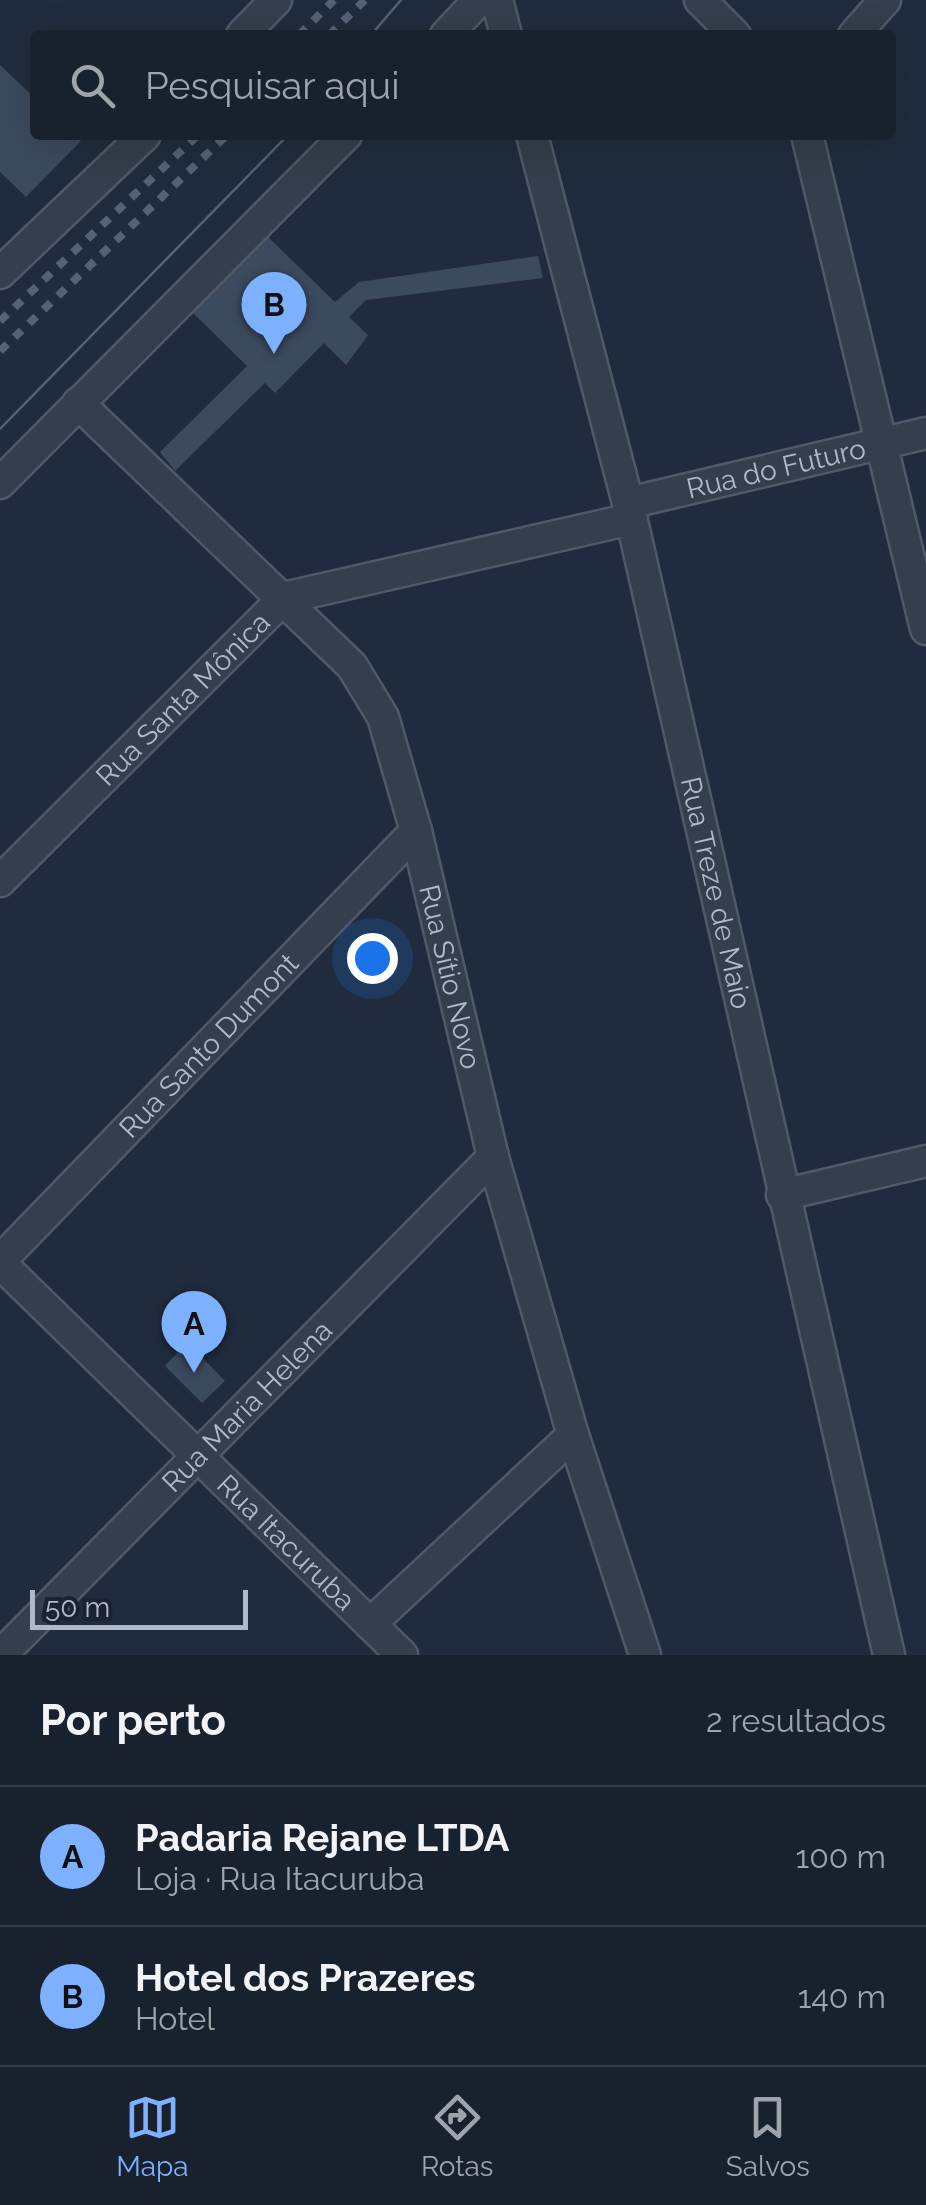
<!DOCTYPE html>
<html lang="pt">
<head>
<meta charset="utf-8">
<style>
  body { margin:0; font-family:Raleway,sans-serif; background:#212936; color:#f1f3f6 }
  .scale { position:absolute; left:30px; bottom:25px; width:218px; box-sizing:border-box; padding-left:10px; border:5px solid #afb9c9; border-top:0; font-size:28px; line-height:35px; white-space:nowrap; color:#afb9c9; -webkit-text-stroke:8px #192331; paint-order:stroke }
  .you { position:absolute; left:372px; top:958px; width:35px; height:35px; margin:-25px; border:8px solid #fff; border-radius:50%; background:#1a73e8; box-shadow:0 0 0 15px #1a73e833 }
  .badge { display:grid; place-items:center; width:65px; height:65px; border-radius:50%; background:#7db1ff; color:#111; font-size:32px; font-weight:700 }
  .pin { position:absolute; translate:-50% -82px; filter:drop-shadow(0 2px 5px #0008) }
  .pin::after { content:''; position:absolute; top:52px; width:35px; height:30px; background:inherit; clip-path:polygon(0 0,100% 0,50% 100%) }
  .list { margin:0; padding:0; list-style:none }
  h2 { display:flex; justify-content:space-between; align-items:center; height:130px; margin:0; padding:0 40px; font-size:42px }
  h2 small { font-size:32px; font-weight:400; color:#9fa3aa }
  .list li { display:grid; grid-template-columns:65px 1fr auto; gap:30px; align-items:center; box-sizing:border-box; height:140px; padding:0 40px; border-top:2px solid #363e4a }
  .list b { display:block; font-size:38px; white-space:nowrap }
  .list p { margin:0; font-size:32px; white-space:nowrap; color:#9fa3aa }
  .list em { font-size:32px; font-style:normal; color:#9fa3aa }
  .icon { flex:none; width:55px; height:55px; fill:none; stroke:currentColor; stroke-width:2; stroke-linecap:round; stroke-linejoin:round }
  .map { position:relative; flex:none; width:926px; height:1655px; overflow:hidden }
  .search { position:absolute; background:#18212e; box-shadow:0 10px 40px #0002; left:30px; right:30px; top:30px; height:110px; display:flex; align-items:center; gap:25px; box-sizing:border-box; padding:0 35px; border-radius:10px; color:#9fa3aa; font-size:38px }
  .sheet { height:410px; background:#18212e }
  nav { display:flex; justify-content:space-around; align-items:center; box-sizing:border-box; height:140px; border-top:2px solid #363e4a; background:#18212e; font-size:28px; color:#9fa3aa }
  nav a { display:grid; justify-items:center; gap:5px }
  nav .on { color:#7db1ff }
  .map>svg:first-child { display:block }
  .building { fill:#3b4a5d }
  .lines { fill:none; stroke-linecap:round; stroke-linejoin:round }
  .minor-casing { stroke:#4f5967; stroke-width:35 }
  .minor { stroke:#343e4c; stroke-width:30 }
  .tram { stroke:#556274; stroke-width:2.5 }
  .rail { stroke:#556274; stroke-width:8; stroke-dasharray:10 10; stroke-linecap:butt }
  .labels { text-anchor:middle; stroke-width:10; stroke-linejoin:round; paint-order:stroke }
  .street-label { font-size:28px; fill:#afb9c9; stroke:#192331 }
</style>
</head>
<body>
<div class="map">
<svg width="926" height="1655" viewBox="0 0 926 1655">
  <rect width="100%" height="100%" fill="#202c3d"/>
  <path class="building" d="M0,65L35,98V135H74L81,141L26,197L0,172Z
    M265,234L335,302L359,282L538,256L543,278L366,300L349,317L368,335L346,365L324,343L275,393L265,383L175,471L160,452L247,366L190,310Z
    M187,1342L225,1381L202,1403L165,1366Z"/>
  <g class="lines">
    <defs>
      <g id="minor">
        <path d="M497,0L506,35"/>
        <path d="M700,0L735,35"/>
        <path d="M242,35L276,0"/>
        <path d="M446,35L479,0"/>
        <path d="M854,35L885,0"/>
        <path id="s1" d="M532,135L628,503L889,1655"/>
        <path d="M807,135L926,629"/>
        <path d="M0,273L145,135"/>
        <path id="s2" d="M78,403L352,666L383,717L416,831L493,1157L573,1435L645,1655"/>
        <path d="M0,483L346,135"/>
        <path id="s3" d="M628,503L926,433"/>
        <path id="s4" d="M0,881L284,598L631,519"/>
        <path d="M782,1195L926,1161"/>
        <path id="s5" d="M0,1261L416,831"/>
        <path id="s6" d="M0,1263L402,1655"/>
        <path d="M370,1624L573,1435"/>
        <path id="s7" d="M1,1655L493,1157"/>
      </g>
    </defs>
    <use href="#minor" class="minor-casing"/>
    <use href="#minor" class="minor"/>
    <path class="tram" d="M371,35L401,0
      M0,429L288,135"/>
    <path class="rail" d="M299,35L334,0
      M329,35L365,0
      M0,321L198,135
      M0,351L227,135"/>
  </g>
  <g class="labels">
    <g class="street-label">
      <text dy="10" stroke="none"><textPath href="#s3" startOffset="152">Rua do Futuro</textPath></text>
      <text dy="10" stroke="none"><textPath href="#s4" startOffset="258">Rua Santa Mônica</textPath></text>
      <text dy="10" stroke="none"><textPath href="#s1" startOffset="780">Rua Treze de Maio</textPath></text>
      <text dy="10" stroke="none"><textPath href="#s2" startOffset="708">Rua Sítio Novo</textPath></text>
      <text dy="10" stroke="none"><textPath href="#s5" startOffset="300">Rua Santo Dumont</textPath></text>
      <text dy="10" stroke="none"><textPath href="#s7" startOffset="350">Rua Maria Helena</textPath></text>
      <text dy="10" stroke="none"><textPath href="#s6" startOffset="400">Rua Itacuruba</textPath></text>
    </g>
  </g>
</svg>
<div class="scale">50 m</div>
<div class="you"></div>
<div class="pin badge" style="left:194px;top:1373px">A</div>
<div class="pin badge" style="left:274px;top:354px">B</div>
<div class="search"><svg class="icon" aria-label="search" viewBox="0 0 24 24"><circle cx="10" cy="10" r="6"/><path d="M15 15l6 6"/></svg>Pesquisar aqui</div>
</div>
<section class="sheet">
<h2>Por perto<small>2 resultados</small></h2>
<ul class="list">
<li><span class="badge">A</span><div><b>Padaria Rejane LTDA</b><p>Loja · Rua Itacuruba</p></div><em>100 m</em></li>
<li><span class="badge">B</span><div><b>Hotel dos Prazeres</b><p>Hotel</p></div><em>140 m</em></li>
</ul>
</section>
<nav>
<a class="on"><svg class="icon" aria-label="map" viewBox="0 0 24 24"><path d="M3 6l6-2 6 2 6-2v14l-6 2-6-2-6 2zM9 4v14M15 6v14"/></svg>Mapa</a>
<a><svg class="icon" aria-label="directions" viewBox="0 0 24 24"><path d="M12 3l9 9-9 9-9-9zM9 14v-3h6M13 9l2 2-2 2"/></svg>Rotas</a>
<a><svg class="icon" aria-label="saved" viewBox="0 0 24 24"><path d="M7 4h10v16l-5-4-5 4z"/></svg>Salvos</a>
</nav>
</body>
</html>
